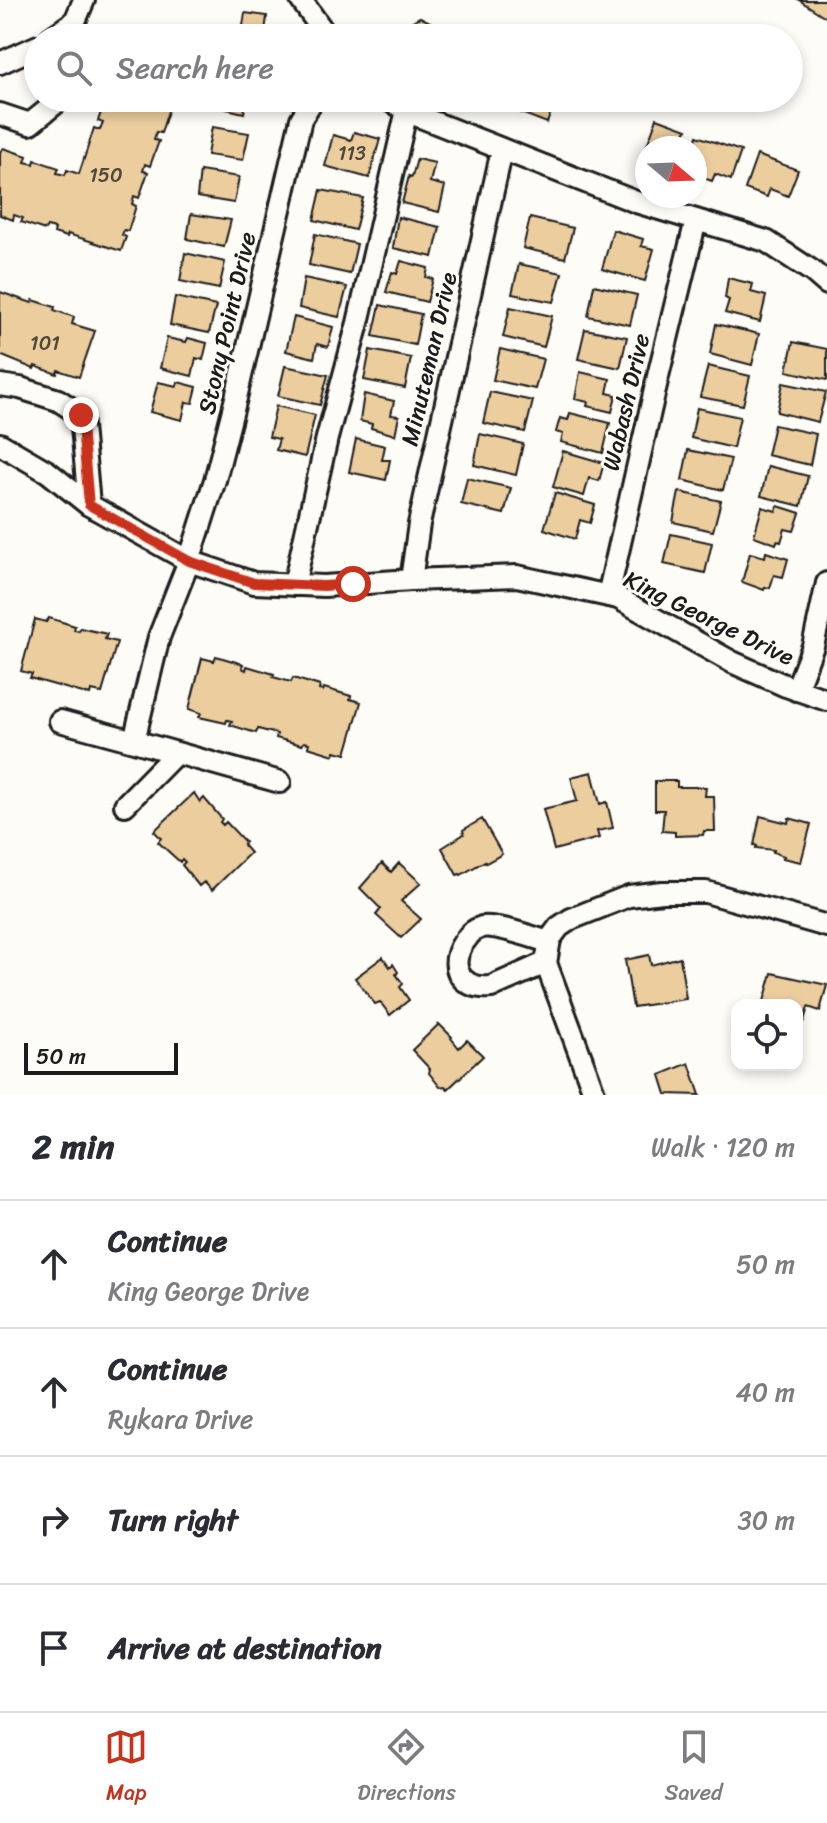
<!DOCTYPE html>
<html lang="en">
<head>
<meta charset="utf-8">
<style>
  body { margin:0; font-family:Sriracha,sans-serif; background:#f7f7f7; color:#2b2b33 }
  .controls { position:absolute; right:24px; bottom:24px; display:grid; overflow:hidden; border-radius:16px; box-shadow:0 4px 12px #0003 }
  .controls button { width:72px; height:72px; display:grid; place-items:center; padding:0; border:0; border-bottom:2px solid #e1e1e2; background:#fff; color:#2b2b33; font:40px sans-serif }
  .compass { position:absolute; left:635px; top:136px; width:72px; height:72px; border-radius:50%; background:#fff; box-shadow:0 4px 12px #0003; rotate:109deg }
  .scale { position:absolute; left:24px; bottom:20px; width:154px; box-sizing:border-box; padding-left:8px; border:4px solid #1c1c1c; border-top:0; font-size:22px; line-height:28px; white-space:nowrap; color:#1c1c1c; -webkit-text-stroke:6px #fdfcf7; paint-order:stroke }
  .stop { position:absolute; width:24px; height:24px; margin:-18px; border:6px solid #c8321e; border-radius:50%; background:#fff }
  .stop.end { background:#c8321e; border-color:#fff; box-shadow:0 2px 8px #0008 }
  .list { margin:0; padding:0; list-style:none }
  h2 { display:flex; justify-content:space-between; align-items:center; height:104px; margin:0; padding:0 32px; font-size:34px }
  h2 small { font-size:26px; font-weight:400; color:#7c7c81 }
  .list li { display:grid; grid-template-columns:52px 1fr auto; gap:24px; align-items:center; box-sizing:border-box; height:128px; padding:0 32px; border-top:2px solid #e1e1e2 }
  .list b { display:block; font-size:30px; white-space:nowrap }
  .list p { margin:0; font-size:26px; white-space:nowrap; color:#7c7c81 }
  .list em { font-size:26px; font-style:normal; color:#7c7c81 }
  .icon { flex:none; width:44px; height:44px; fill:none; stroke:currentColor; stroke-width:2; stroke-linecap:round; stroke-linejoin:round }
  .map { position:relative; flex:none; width:827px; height:1095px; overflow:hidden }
  .search { position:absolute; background:#fff; box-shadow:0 4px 12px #0003; left:24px; right:24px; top:24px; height:88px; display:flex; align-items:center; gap:20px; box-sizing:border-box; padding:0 28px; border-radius:44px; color:#7c7c81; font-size:30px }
  .sheet { height:616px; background:#fff }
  nav { display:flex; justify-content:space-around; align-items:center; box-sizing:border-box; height:112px; border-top:2px solid #e1e1e2; background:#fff; font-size:22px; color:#7c7c81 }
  nav a { display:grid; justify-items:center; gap:4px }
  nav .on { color:#c8321e }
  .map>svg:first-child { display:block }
  .building { fill:#ebcd9e; stroke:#1c1c1c; stroke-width:2 }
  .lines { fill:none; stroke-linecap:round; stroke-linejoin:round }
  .minor-casing { stroke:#1c1c1c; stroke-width:26 }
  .minor { stroke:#fdfcf7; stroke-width:20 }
  .route { stroke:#c8321e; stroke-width:10 }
  .labels { text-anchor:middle; stroke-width:6; stroke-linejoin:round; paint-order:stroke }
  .number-label { font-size:20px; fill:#50483c }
  .street-label { font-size:24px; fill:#1c1c1c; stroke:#fdfcf7 }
</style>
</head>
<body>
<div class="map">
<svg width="827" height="1095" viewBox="0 0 827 1095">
  <rect width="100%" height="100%" fill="#fdfcf7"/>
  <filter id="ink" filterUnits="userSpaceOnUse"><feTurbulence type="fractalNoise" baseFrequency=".0125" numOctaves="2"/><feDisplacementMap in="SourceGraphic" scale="16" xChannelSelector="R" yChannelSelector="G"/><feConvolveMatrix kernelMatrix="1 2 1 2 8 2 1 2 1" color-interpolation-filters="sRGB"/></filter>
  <g filter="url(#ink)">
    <path class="building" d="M799,0H827V18Z
      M245,13L267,16L265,32L277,34V38H241Z
      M420,17L434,24L429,38H392L400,28Z
      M106,98H173L172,102L167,101L165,107L169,108L161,133L156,132L154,140L159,141L150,166L145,164L143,171L148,172L139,198L134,196L132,204L136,206L128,231L124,230L122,235L126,237L121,251L68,234L67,237L54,233L55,229L47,227L45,230L21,222L23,218L14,215L13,220L0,215V152L3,148L27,156L25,162L34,164L35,160L59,168L57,173L65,175L67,170L79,174L94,128L100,130L103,123L98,121Z
      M220,98H260L259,102L247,99L244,113L218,107Z
      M526,98H556L547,123L521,113Z
      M657,118L687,129L680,148H646Z
      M212,127L249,133L243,160L207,155Z
      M354,132L380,139L369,178L325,166L333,135L351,140Z
      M697,136L741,151L731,180L715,174L712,181L695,175L700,158L695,156V148H693Z
      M757,155L798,170L788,196L770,189L767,197L745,189Z
      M417,159L435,163L430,182L445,186L439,212L402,203L409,176L412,177Z
      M200,171L239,177L234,203L197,197Z
      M321,190L363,198L355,230L314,220Z
      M191,214L231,220L224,247L187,239Z
      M398,217L440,227L433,257L393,248Z
      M530,218L573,228L565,258L523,248Z
      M613,230L643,239L641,246L654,249L645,281L602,269Z
      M315,234L357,244L350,274L309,265Z
      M185,253L225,262L219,289L180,281Z
      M401,261L428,268L426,277L433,279L427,302L386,292L392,272L397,274Z
      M519,264L562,273L554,302L512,294Z
      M304,278L347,287L339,317L299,308Z
      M728,278L753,284L751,292L766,296L760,322L725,313L729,300L725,298Z
      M594,285L637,295L630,325L588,316Z
      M0,292L32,303L33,300L55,307L54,310L74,317L72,324L95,331L79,377L58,370L57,374L35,366L34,369L0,355Z
      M175,297L216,306L209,333L170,325Z
      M380,305L421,314L415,345L373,336Z
      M510,307L552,316L544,347L503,337Z
      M294,317L333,327L328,347L317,344L314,358L286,351Z
      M716,324L759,334L752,365L710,354Z
      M585,329L627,337L620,368L578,359Z
      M167,338L186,342L188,338L207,343L203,360L196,358L192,376L160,368Z
      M793,342L827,349V380L787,371Z
      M500,349L543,359L535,389L493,380Z
      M370,350L411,358L405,388L364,380Z
      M285,366L328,375L320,405L278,396Z
      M708,366L750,376L743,405L700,397Z
      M580,372L610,379L607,393L616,395L612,412L587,406L588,402L575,399Z
      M158,382L177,386L178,382L197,387L193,403L186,402L182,420L150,412Z
      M783,383L826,392L818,422L777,412Z
      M490,392L533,401L525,432L483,423Z
      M364,394L394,401L391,415L399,416L395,435L371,428L372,424L360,421Z
      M276,406L315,415L305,457L276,450L279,439L269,437Z
      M697,408L740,417L733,448L691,438Z
      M570,413L610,423L603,453L561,442L563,434L556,432L560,418L568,420Z
      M774,425L816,434L810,465L767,455Z
      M480,434L523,444L516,475L474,465Z
      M356,439L385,446L382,460H390L386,480L349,472Z
      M688,450L731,459L723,490L682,480Z
      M563,451L604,463L599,481L589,478L584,496L553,487Z
      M768,466L808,476L801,506L761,496Z
      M467,478L511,488L504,514L461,504Z
      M679,492L721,501L713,531L673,522Z
      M555,493L595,505L590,523L580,520L575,539L544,529Z
      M778,506L800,513L794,531L785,529L781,542L777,541L776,544L754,536L762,507L776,511Z
      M671,534L712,543L705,573L664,564Z
      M766,552L788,559L783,577L774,575L770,588L765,587L764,590L742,582L750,553L765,557Z
      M49,618L75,626L74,630L79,631L80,628L107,634L105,639L117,642L102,693L91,691L90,695L30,678L32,674L21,671L35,619L46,622Z
      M216,656L243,664L242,668L246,670L247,666L274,674L273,677L291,682L293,678L320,686L319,690L323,691L324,688L351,696L350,699L361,702L346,754L335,751L334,755L308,747L309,743L304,742L302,745L276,738L277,734L258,729L256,733L230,725L232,721L227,720L226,723L199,717L201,713L189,709L202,658L214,661Z
      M592,772L600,804L607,802L613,828L597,831L599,838L554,850L543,809L577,801L571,777Z
      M655,781H677V787H706L705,796H714L715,831H704L703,835L675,836V832L662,831L664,810H655Z
      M194,793L200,802L204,798L222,819L220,822L223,825L226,822L245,842L243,845L250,853L212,890L204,882L199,886L182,865L185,862L182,859L180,862L158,842L161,838L154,831Z
      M760,816L788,823L789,818L811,824L801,862L783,858L784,856L773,852L774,850L756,848L757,846L754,845Z
      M482,819L502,854L486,863L485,861L461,875L460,874L457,875L442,848L464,834L463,830Z
      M382,863L391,872L399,863L421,883L401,901L421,919L401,938L376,915L381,909L360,888Z
      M649,955L651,965L680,957L686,999L633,1007L625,960Z
      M383,957L390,967L393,964L398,972L396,974L403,984L400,987L409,1000L390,1015L380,1002L375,1004L355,978Z
      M772,973L827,985L820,1011L808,1007L804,1021L797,1019V1005H763Z
      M439,1024L452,1037L451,1038L459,1048L467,1040L483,1056L448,1089L445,1086L440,1087L429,1073L430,1069L412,1050Z
      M689,1063L700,1095L666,1094L660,1075Z"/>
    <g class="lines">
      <defs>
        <path id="minor" d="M301,0L328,38
          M51,38L75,21L84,0
          M0,63L38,46
          M385,98L418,116L636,202L766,241L812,271L827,284
          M0,114L30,124L62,98
          M0,385L20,388L58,400L81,415L89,505
          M0,444L48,472L89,505L189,561L254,583L324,586L411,580L517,576L618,598L732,662L786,686L827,700
          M411,580L419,524L502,150
          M294,585L327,438L358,323L407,110
          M608,596L659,372L696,220
          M796,690L813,646L827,583
          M60,721L134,741
          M280,782L134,741L159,637L189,561L215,480L236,398L301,119L314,98
          M125,805L176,753
          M547,965L543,964L491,987C458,990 446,963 467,938C470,933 476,929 482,927C495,924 535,938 549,942
          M595,1095L546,963L550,939L559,927L571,919L629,896L662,892H706L827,926"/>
      </defs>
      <use href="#minor" class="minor-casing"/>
      <use href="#minor" class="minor"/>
    </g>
  </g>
  <g class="lines" filter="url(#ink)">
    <path class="route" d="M81,415L89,505L189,561L254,583L324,586L353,584"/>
  </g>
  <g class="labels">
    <g class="number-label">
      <text x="352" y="160">113</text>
      <text x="106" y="182">150</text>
      <text x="45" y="350">101</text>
    </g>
    <g class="street-label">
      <text transform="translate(227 323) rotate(-77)" y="8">Stony Point Drive</text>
      <text transform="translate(429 359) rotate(-77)" y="8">Minuteman Drive</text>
      <text transform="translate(626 402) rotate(-77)" y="8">Wabash Drive</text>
      <text transform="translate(709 618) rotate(26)" y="8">King George Drive</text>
    </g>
  </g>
</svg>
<div class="controls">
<button><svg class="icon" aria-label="locate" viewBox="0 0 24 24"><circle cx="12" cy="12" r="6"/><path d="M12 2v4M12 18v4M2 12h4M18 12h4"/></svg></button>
</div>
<svg class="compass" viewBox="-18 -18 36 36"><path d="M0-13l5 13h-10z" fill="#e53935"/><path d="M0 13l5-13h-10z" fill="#7c7c81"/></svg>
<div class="scale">50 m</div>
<div class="stop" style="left:353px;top:584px"></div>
<div class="stop end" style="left:81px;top:415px"></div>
<div class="search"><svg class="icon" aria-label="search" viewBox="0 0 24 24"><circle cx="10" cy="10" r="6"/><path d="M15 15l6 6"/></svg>Search here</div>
</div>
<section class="sheet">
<h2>2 min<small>Walk · 120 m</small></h2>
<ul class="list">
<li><svg class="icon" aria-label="ahead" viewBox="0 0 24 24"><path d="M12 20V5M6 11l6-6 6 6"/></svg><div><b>Continue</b><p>King George Drive</p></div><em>50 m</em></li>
<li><svg class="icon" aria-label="ahead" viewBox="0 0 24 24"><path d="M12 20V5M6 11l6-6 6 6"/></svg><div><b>Continue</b><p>Rykara Drive</p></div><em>40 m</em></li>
<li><svg class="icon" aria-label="right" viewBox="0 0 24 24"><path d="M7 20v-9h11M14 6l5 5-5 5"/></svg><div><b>Turn right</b></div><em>30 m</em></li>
<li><svg class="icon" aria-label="arrive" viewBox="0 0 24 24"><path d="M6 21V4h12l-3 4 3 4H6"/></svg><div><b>Arrive at destination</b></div></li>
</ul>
</section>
<nav>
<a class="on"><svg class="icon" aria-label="map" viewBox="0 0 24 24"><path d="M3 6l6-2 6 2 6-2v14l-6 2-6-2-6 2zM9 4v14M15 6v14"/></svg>Map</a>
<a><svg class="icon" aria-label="directions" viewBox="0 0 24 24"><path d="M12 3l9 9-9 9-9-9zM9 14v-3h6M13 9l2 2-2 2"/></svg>Directions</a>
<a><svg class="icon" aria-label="saved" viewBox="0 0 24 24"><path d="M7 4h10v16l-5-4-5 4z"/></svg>Saved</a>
</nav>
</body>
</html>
